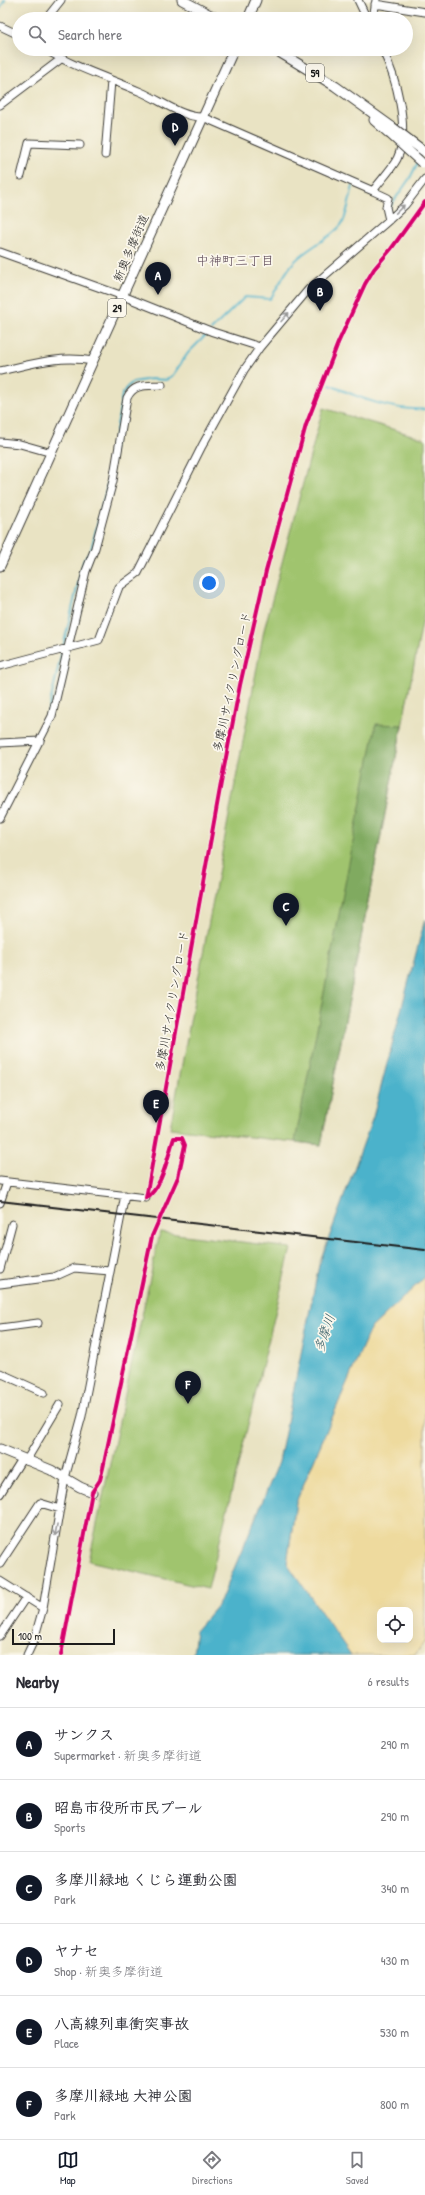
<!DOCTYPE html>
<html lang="en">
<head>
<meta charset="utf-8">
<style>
  body { margin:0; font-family:"Patrick Hand","Klee One",sans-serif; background:#f2f2f3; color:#2b2b33 }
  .controls { position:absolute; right:12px; bottom:12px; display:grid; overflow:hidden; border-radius:8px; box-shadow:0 4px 16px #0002 }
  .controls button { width:36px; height:36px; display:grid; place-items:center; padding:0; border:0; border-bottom:1px solid #e1e1e2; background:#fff; color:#2b2b33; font:20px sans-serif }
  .scale { position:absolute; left:12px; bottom:10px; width:103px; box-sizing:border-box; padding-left:4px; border:2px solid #1c1c1c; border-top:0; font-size:11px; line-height:14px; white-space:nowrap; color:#1c1c1c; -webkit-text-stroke:3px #fbf7ec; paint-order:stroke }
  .you { position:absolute; left:209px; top:583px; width:14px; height:14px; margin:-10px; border:3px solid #fff; border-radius:50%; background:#1a73e8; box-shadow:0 0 0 6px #1a73e833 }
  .badge { display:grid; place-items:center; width:26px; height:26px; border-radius:50%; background:#111827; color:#fff; font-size:13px; font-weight:700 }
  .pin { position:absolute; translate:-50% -33px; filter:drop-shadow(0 1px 2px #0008) }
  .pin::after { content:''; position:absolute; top:21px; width:14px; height:12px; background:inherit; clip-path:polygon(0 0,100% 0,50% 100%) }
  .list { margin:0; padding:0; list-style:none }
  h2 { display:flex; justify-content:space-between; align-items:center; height:52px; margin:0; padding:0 16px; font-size:17px }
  h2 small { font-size:13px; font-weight:400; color:#7c7c81 }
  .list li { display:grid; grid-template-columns:26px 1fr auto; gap:12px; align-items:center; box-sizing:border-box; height:72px; padding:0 16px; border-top:1px solid #e1e1e2 }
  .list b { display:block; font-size:15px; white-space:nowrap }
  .list p { margin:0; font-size:13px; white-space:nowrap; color:#7c7c81 }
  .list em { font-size:13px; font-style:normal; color:#7c7c81 }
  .icon { flex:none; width:22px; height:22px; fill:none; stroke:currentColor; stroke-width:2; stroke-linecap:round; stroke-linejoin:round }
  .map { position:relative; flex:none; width:425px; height:1655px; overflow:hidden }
  .search { position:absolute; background:#fff; box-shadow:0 4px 16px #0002; left:12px; right:12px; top:12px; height:44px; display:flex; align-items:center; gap:10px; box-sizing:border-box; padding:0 14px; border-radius:22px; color:#7c7c81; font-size:15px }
  .sheet { height:484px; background:#fff }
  nav { display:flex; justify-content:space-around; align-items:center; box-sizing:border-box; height:56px; border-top:1px solid #e1e1e2; background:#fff; font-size:11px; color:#7c7c81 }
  nav a { display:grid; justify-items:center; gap:2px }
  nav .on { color:#111827 }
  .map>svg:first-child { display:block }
  .green { fill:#a0c46e; stroke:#5e7045 }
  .forest { fill:#80aa61; stroke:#4e633e }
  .sand { fill:#eeda9e; stroke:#857b5d; fill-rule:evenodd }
  .water { fill:#4cb2cb; stroke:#346774 }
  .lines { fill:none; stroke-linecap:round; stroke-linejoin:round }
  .stream { stroke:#4cb2cb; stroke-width:2 }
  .minor-casing { stroke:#3b3a35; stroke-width:9 }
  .major-casing { stroke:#3b3a35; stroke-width:11 }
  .minor { stroke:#fff; stroke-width:7 }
  .major { stroke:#fff; stroke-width:9 }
  .rail { stroke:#1c1c1c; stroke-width:2 }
  .major-bridge-casing { stroke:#3b3a35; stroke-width:11; stroke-linecap:butt }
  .major-bridge { stroke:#fff; stroke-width:9 }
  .cycleway-casing { stroke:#fbf7ec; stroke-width:6 }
  .cycleway { stroke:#d6006c; stroke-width:4 }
  .oneway { stroke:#999 }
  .labels { text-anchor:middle; stroke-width:3.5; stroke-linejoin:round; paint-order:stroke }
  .shield { fill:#fbf7ec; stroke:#5f5e5a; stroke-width:1 }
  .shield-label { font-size:11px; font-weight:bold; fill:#1c1c1c }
  .street-label { font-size:12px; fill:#1c1c1c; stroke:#fbf7ec }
  .neighbourhood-label { font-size:13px; fill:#5b4756; stroke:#fbf7ec }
  .water-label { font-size:13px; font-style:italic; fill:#2f5862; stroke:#fbf7ec }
</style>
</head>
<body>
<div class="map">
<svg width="425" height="1655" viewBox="0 0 425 1655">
  <rect width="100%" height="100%" fill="#fbf7ec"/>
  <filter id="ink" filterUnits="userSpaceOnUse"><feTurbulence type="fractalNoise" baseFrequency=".025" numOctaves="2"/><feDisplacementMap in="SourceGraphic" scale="8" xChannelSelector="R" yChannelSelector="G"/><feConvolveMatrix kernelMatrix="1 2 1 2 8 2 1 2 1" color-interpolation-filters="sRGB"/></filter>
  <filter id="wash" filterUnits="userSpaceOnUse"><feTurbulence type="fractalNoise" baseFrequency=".012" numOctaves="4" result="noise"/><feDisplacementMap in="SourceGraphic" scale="16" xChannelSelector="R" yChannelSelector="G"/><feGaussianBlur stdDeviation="0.9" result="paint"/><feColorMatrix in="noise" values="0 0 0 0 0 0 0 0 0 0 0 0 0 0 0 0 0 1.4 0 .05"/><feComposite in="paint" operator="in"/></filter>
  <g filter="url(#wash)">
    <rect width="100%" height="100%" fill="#e9e3c3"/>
    <path class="green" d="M323,408L425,439V608L321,1145L170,1128L264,630Z
      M160,1232L291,1248L208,1589L89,1561Z"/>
    <path class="forest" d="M376,724L402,725L321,1145L295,1142Z"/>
    <path class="sand" d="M425,1277V1641L415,1655H351L287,1564L296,1502L370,1329ZM380,1610H410V1640H380Z"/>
    <path class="water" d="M425,919V1277L370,1329L296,1502L287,1563L351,1655H193L196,1630L220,1602L279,1462L319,1265L373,1117Z"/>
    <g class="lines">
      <path class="stream" d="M0,9L5,0
        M389,208L410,178L418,162
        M211,330L245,297L270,299C279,287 284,272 295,261C307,248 336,235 343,222C348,211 350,197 353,186
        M330,385C360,398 391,411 425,409
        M63,647L84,559L91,550L108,482L122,395L127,387L133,382L151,379L166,380L173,375L188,353L208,333
        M36,739L47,716L62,651
        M17,776L34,743"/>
    </g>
  </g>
  <g filter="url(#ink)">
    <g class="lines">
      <defs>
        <path id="minor" d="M358,0L367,19
          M375,4L425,12
          M46,19L61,0
          M373,19L376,0
          M0,26L19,35
          M45,49C75,68 109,78 141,92C160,100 183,118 203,117L373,191
          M382,49C396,77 411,130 397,159C391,170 380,181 373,191L388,198L386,207L389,220
          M0,105L61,59
          M105,155L111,81
          M21,176L29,143L80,145
          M0,252L123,296L213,332L260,347
          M0,371C32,364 59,355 93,361
          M0,442L20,444L52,453
          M0,666L99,640L119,587L138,573L202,446L244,370L260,347L308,290L389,220L405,205L425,179
          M0,743L40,741
          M0,818L52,716L86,571L95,548L113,481L127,398C134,383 147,386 162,385
          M0,1181L146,1198
          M0,1203L7,1182
          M0,1269L12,1224
          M0,1284L54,1277L74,1268L110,1271
          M0,1328L38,1323
          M0,1373L44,1393
          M26,1461L60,1404
          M0,1494L22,1459
          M0,1564L40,1503L60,1509
          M0,1581L43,1608
          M0,1636L26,1597
          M27,1655L34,1640L43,1608L65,1478L82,1416L125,1195"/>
        <path id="major" d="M182,0L218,19
          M248,19L256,0
          M274,49L335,86L392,127
          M374,120L390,134
          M0,566L234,49
          M0,1449L51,1470L80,1487L92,1492"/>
      </defs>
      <use href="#minor" class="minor-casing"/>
      <use href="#major" class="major-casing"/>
      <use href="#minor" class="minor"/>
      <use href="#major" class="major"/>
      <path class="rail" d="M0,1201L425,1250"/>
      <defs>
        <path id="major-bridge" d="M392,127L425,152
          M390,134L422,163"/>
      </defs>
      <use href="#major-bridge" class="major-bridge-casing"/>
      <use href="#major-bridge" class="major-bridge"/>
      <defs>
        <path id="cycleway" d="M146,1198L221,783L240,685L266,571L306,425L338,343L365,284L374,269L391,249L425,202
          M61,1655L92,1492L100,1480L103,1468L152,1236L178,1177L185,1145L182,1138H174C168,1155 162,1189 146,1198"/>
      </defs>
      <use href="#cycleway" class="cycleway-casing"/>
      <use href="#cycleway" class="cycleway"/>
    </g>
    <defs><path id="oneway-shaft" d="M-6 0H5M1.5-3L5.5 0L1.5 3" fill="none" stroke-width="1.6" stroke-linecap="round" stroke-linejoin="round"/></defs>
    <g class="oneway">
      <use href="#oneway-shaft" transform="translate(400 209) rotate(-44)"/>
      <use href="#oneway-shaft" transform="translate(285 317) rotate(-49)"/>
      <use href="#oneway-shaft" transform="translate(56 1530) rotate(100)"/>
    </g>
  </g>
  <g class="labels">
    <g class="shield">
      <rect x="306" y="64" width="18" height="18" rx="3"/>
      <rect x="108" y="299" width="18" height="18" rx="3"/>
    </g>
    <g class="shield-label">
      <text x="315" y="77">59</text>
      <text x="117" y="312">29</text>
    </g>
    <g class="street-label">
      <text transform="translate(131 248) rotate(-67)" y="4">新奥多摩街道</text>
      <text transform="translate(232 682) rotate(-78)" y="4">多摩川サイクリングロード</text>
      <text transform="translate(172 1001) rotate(-80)" y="4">多摩川サイクリングロード</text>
    </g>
    <g class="neighbourhood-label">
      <text x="235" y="265">中神町三丁目</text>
    </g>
    <g class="water-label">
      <text transform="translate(324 1333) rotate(-71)" y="5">多摩川</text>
    </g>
  </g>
</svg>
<div class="controls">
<button><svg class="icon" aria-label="locate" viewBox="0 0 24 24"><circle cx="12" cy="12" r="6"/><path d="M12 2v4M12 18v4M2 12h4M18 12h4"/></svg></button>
</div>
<div class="scale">100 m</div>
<div class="you"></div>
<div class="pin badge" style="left:158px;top:295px">A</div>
<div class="pin badge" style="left:320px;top:311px">B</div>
<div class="pin badge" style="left:286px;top:926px">C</div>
<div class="pin badge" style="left:175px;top:146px">D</div>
<div class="pin badge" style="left:156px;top:1123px">E</div>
<div class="pin badge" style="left:188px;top:1404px">F</div>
<div class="search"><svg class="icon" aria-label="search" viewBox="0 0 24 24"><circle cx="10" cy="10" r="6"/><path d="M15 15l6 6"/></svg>Search here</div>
</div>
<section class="sheet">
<h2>Nearby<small>6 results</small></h2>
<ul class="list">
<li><span class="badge">A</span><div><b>サンクス</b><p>Supermarket · 新奥多摩街道</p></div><em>290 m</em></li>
<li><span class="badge">B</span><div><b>昭島市役所市民プール</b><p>Sports</p></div><em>290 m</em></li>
<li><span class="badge">C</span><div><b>多摩川緑地 くじら運動公園</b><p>Park</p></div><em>340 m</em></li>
<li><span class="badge">D</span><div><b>ヤナセ</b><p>Shop · 新奥多摩街道</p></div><em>430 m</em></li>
<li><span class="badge">E</span><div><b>八高線列車衝突事故</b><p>Place</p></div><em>530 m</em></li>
<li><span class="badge">F</span><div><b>多摩川緑地 大神公園</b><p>Park</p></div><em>800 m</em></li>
</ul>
</section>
<nav>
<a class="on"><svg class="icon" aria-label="map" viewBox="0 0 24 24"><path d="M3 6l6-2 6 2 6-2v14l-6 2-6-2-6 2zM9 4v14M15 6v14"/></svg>Map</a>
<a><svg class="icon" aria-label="directions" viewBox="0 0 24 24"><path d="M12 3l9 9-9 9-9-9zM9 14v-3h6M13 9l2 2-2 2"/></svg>Directions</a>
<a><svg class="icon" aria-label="saved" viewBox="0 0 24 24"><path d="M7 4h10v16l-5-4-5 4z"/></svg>Saved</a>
</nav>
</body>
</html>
